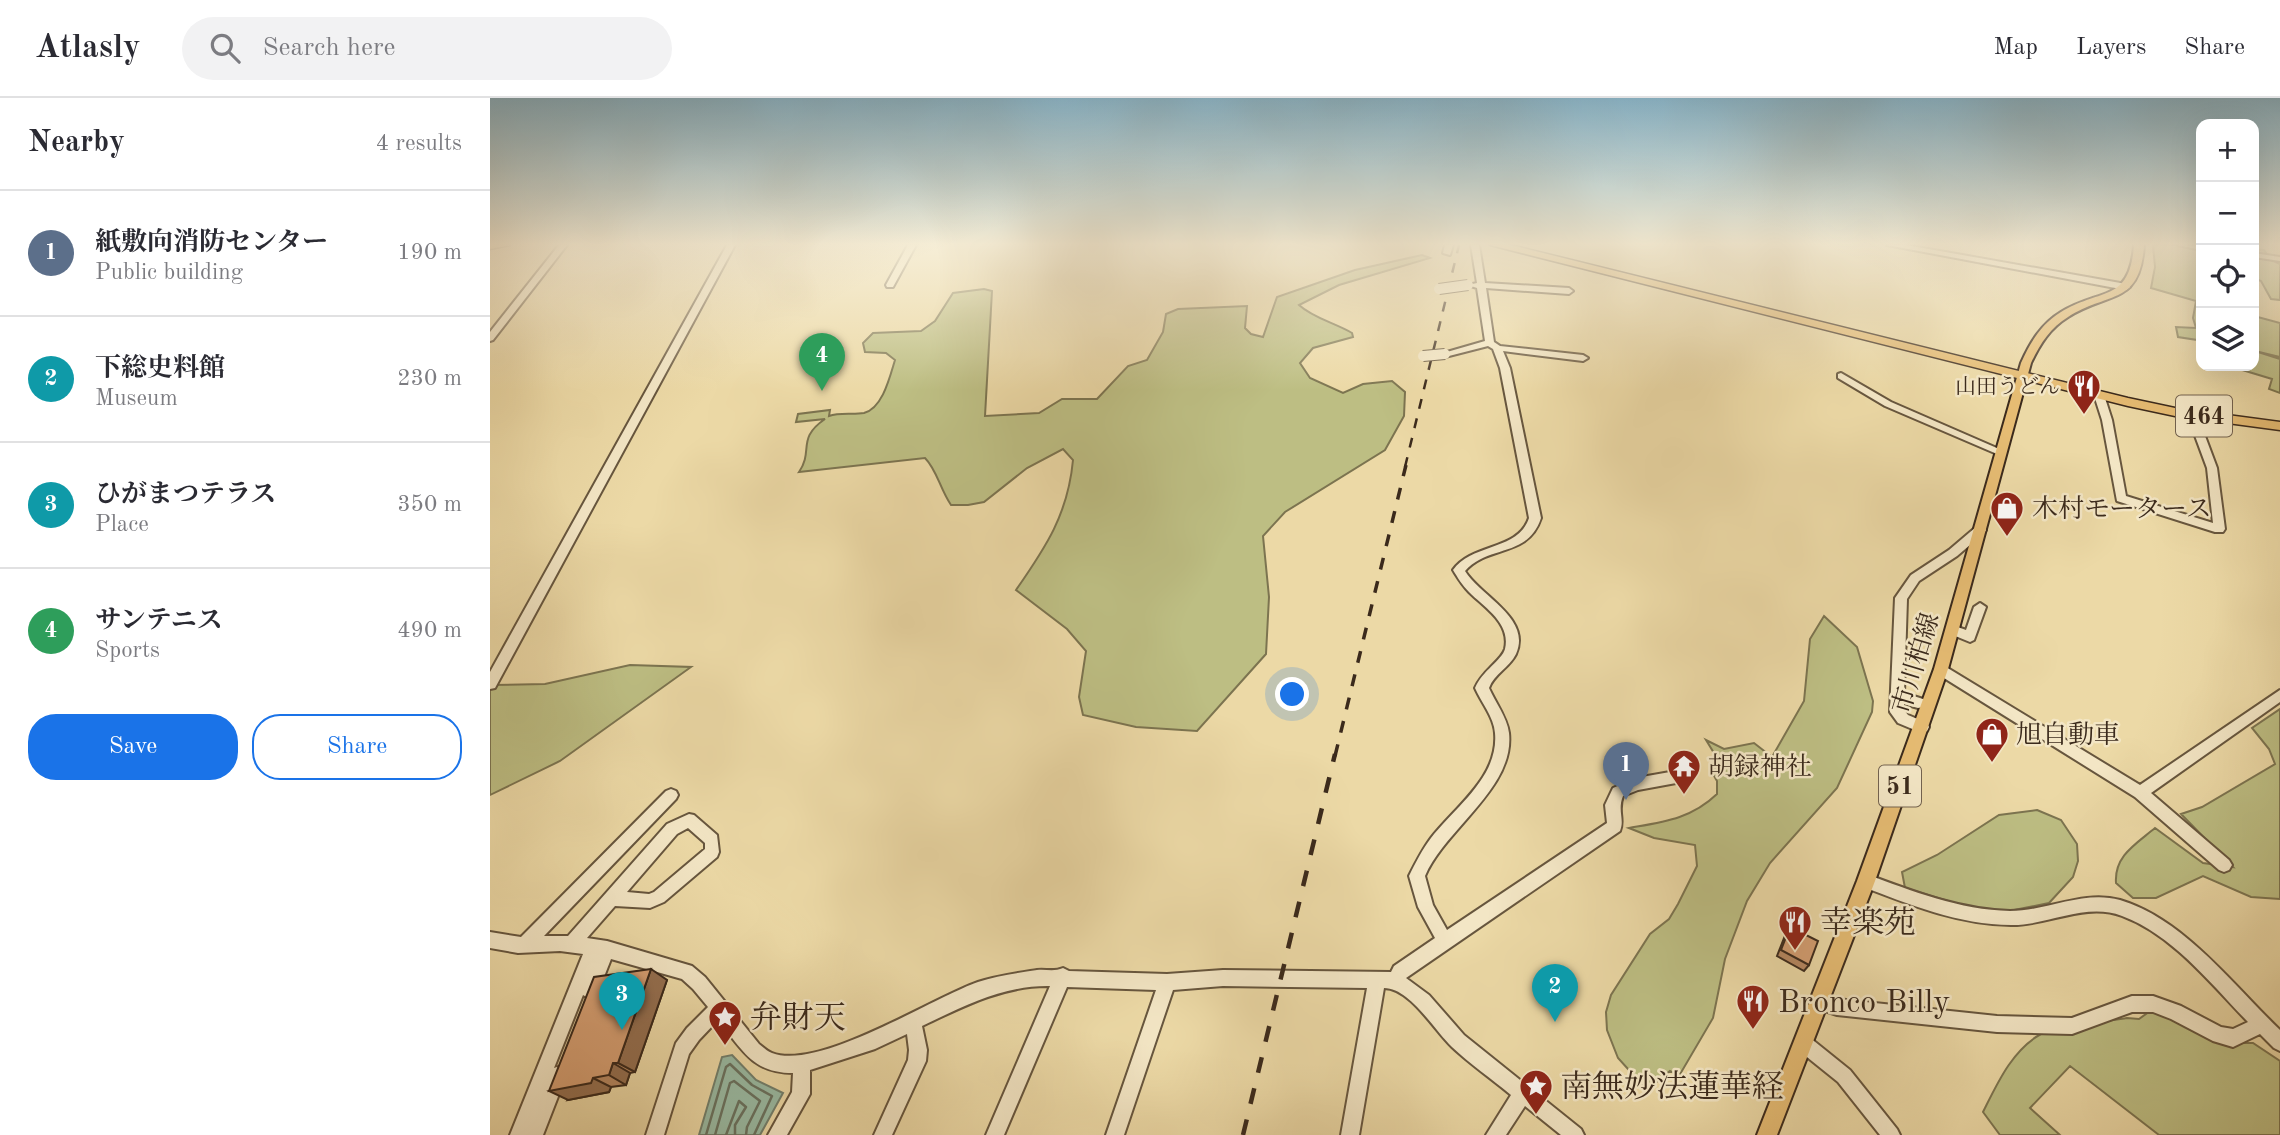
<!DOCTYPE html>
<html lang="en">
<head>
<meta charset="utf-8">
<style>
  body { margin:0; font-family:"Old Standard TT","Noto Serif JP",serif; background:#f2f2f3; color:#2b2b33 }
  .controls { position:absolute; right:21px; top:21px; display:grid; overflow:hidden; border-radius:14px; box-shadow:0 7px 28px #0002 }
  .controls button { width:63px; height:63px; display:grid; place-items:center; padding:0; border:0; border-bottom:2px solid #e1e1e2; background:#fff; color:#2b2b33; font:35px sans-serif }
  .you { position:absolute; left:803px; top:597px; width:24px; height:24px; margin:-18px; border:5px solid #fff; border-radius:50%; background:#1a73e8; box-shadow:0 0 0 10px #1a73e833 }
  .badge { display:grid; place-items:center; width:46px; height:46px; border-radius:50%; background:#1a73e8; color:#fff; font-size:23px; font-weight:700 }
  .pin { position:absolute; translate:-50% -58px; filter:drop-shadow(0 2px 4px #0008) }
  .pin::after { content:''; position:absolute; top:37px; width:24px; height:21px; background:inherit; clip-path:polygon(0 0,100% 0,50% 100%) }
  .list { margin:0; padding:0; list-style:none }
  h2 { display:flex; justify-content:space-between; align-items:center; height:91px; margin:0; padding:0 28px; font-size:30px }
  h2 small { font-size:23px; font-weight:400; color:#7c7c81 }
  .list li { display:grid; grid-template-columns:46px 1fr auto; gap:21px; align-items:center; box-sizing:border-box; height:126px; padding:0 28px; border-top:2px solid #e1e1e2 }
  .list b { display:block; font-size:26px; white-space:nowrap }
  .list p { margin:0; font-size:23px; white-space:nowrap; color:#7c7c81 }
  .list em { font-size:23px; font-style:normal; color:#7c7c81 }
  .actions { display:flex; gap:14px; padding:21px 28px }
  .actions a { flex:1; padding:16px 0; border:2px solid #1a73e8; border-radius:28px; text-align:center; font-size:24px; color:#1a73e8 }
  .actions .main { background:#1a73e8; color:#fff }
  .icon { flex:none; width:38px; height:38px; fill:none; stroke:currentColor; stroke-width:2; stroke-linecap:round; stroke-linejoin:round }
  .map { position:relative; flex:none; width:1790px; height:1037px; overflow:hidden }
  header { display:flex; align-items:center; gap:42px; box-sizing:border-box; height:98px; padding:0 35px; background:#fff; border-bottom:2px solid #e1e1e2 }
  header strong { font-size:33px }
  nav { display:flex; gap:38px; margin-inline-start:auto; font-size:24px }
  .search { width:490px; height:63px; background:#f2f2f3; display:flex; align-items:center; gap:18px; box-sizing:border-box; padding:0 24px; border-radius:38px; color:#7c7c81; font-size:26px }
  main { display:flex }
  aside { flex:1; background:#fff }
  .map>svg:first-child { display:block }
  .green { fill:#bdbe83; stroke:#7c7450; stroke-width:2 }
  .water { fill:#99baa3; stroke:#73806d; stroke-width:2 }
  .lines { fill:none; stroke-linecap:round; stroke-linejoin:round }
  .shore { stroke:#6a7260; stroke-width:2.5 }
  .minor-casing { stroke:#67563e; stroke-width:4 }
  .major-casing { stroke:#3b2a1c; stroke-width:4 }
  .highway-casing { stroke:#3b2a1c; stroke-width:3 }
  .minor { fill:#f3e6c5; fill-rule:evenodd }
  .major { fill:#e6bc73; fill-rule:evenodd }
  .highway { fill:#e6bc73; fill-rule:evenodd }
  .rail-far2 { stroke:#3b2a1c; stroke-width:2.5; stroke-dasharray:10 10; stroke-linecap:butt }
  .rail-far1 { stroke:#3b2a1c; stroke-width:3.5; stroke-dasharray:12 12; stroke-linecap:butt }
  .rail { stroke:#3b2a1c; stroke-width:4.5; stroke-dasharray:16 16; stroke-linecap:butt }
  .minor-bridge-casing { stroke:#67563e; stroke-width:12; stroke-linecap:butt }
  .minor-bridge { stroke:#f3e6c5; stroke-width:10 }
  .wall { fill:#b68862; stroke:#3b2a1c; stroke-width:2 }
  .shaded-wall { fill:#946f50; stroke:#3b2a1c; stroke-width:2 }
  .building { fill:#d49e72; stroke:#3b2a1c; stroke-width:2 }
  .labels { text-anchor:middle; stroke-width:5; stroke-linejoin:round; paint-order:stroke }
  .far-poi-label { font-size:21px; fill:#3b2a1c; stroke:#f3e6c5; text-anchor:end }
  .shield { fill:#f3e6c5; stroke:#72624f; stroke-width:2 }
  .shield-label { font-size:24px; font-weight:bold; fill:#3b2a1c }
  .poi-label { font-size:26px; fill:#3b2a1c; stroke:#f3e6c5; text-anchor:start }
  .street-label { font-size:26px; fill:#3b2a1c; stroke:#f3e6c5 }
  .near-poi-label { font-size:32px; fill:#3b2a1c; stroke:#f3e6c5; text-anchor:start }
</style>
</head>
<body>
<header>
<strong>Atlasly</strong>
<div class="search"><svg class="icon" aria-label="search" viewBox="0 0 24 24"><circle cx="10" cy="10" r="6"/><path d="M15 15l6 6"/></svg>Search here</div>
<nav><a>Map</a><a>Layers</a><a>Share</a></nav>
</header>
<main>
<aside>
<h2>Nearby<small>4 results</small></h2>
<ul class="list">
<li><span class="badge" style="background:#5c6f8a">1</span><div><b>紙敷向消防センター</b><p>Public building</p></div><em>190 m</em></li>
<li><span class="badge" style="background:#0f9aa8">2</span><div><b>下総史料館</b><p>Museum</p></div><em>230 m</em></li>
<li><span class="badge" style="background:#0f9aa8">3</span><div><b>ひがまつテラス</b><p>Place</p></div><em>350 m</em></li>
<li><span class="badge" style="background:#2e9e5b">4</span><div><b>サンテニス</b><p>Sports</p></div><em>490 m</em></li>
</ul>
<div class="actions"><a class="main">Save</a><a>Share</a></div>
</aside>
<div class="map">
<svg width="1790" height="1037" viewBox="0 0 1790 1037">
  <rect width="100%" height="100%" fill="#ecd9a6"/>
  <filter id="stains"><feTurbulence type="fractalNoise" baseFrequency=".00286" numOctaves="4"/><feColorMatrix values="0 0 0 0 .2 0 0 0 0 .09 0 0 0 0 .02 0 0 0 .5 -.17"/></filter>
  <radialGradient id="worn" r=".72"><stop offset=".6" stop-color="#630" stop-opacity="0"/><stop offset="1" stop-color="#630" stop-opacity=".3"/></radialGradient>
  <path class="green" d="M1663,147H1711V176L1709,177L1711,182V249L1707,242L1688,239L1686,229L1706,230L1703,220L1706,203L1661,190L1665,169Z
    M1764,151L1774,152L1781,162L1790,166V202L1781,201L1771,183L1764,180Z
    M932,157L940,160L849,187L809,207C823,220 845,225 862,235L863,239L823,250L810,265L820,280L853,295L873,286L902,283L915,294L914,318L895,352L795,414L773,438L779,499L776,556L707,633L646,629L593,617L589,599L596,553L577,531L526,492C556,449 578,416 583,362L573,351L537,370L494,404L478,407H461C450,391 447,372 435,360L309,374C324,352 306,341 335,321L306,324L308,316L340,312L339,318C350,314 363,317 374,315C393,310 400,278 405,262L396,255L375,254L373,245L383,235L431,233L445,223L463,195L494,191L502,193L495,318L549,315L572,301H607L638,268L657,262L673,234L676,216L688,211L757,208L755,230L761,236L773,239L787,199L865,172Z
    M1764,218L1790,225V259L1765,253L1790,261V295L1779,291L1782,281L1739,268H1764Z
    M1334,518L1367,549L1383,603L1382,614L1347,690L1280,765L1257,803L1235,861L1223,920L1189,978L1180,973L1157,992L1128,960L1117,932L1116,914L1121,897L1160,836L1179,821L1188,806L1207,768L1205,747L1164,740L1139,730C1173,724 1201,721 1227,696V683L1223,676L1227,660L1216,642L1234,651L1264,645L1282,659L1314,603L1320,541Z
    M140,567L201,569L70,663L0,697V587L55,586Z
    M1790,611V801L1761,799L1713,778L1666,800H1643L1626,785C1624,758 1646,746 1665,730L1713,765L1743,769L1691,716L1712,709L1785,666L1779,651L1762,630Z
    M1547,712L1571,722L1587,746L1588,763L1583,779L1559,805L1519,813L1488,812L1415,790L1412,774L1447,757L1509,717Z
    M1663,911L1735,945H1763L1790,963V1037H1669L1580,968L1540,1010L1570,1037H1510L1493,1014C1507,986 1522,952 1551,936C1564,929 1619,923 1637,920L1649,921Z"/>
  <path class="water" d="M242,957L266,982L293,995L270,1037H209L232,959Z"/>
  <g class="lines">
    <path class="shore" d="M216,1037L236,969L240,966L262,987L282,998L264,1037
      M225,1037L240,985L244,983L270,1003L257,1029L256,1037
      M236,1037L249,1003L256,1009L245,1027V1037"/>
    <defs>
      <path id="minor" d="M69,147H77L3,242L0,243V234Z
        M237,147H245L5,590L0,591V574Z
        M418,147H426L403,189H397L396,187Z
        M955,147H963L960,157L953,155Z
        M981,147H989L995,185L1079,190L1083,193L1079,196L996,190L1004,244L1010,248L1093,257L1098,260L1093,263L1013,253L1020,270L1051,420C1038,460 999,446 975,473C990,498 1042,520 1026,556C1019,570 1004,576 999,590C1005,604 1017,619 1019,635C1025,690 955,731 935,778L943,807L957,832L1117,725L1115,707L1123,690L1146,680L1197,671L1202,673L1204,677L1202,681L1197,683L1148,692L1133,698C1127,713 1135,721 1130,733L916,880L939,897L974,937L1091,1031L1094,1037H1071L1035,1008L1016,1037H996L1021,997C1002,981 980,966 962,949C944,932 920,890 894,890L869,1037H851L877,890L733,888L683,892L634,1037H616L666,892L577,889L514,1037H496L560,888C514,887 472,909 432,928L437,952L436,963L402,1037H384L418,962L419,952L417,936L385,951L320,972V996L297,1037H278L302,994L303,975C262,975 252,951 228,922L209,942L199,956L174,1037H156L186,945L197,930L218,909L203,891L192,881L121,861L106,899L100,901L93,897L64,970L67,969L73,972L76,978L53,1037H20L93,856L70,853L28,855L0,850V834L31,839L176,693L181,691L186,693L188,697L186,701L54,838H78L177,726L199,716L204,717L227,737L229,754L227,759L174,804L160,810L125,808L97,840L117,843L202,868L215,879L269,946C273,949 277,953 282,955C329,973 442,900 488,884C506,878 528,875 547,872C556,871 564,874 573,870L579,873L677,876L733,872L901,874L904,868L945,840L928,809L919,778C926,764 932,752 941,740C965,709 1009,679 1005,635C1004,619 991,604 985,590C992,573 1012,562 1015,551C1021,525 995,510 979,494C972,487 968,480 963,472C982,445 1028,453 1039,420L1010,270L1003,251L998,248L955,259L950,256L995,243L987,190L978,187L987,185ZM198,730L215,745V751L164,794L159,796L137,794L187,736Z
        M1397,147H1416L1636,186L1640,189L1636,192Z
        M1688,147L1711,148V152Z
        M1764,155L1790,159V163L1764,159Z
        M1351,275L1401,304L1516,354L1511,357L1507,356L1395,308L1348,280V276Z
        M1609,294L1614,297L1622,322L1636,398L1723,425L1717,370L1697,316L1702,313L1706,314L1727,370L1735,431L1733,434H1725L1627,403L1612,322L1604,297Z
        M1490,428L1494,429L1496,432L1494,435L1467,458L1429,483L1417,501L1414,595L1433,601L1435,605L1433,609L1428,610L1414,606V612L1418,617L1437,625L1439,629L1437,633L1432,635L1408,625L1400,614L1405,500L1421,477L1459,452L1486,429Z
        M1490,505L1496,509L1484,542L1480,544L1458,535L1456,532L1458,529L1462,527L1476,532L1484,509Z
        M1451,566L1650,687L1790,592V604L1661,695L1739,762L1742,767L1739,772L1734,774L1729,772L1645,699L1446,575L1445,571L1446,567Z
        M1376,776C1422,793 1470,812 1520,813C1557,813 1593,792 1630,802C1694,821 1744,888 1790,932V953L1784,950L1770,936L1743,949L1723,943L1681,921L1663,914H1642L1582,936L1507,934L1347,917L1323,909L1321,903L1323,897L1329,895L1347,901L1507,918L1582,920L1642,898H1663L1691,908L1731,929L1743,931L1758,924C1721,886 1683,837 1632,818C1595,804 1557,828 1521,827C1469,827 1418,806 1371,788L1368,783L1371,778Z
        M1313,936L1319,939L1360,972L1407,1031L1410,1037H1390L1348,984L1307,951L1304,945L1307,939Z"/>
      <path id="major" d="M1644,147H1654C1650,208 1619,193 1578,219C1560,230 1550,246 1541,265L1458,571L1385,783L1287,1037H1267L1367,783L1444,571L1531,265C1540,245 1551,226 1571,214C1610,190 1640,205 1644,147Z"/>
      <path id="highway" d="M0,147H20L0,151Z
        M1000,147H1021L1638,300L1685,310L1790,324V332L1685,318L1638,308Z"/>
    </defs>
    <use href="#minor" class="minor-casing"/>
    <use href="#major" class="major-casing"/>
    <use href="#highway" class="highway-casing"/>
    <use href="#minor" class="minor"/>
    <use href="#major" class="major"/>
    <use href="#highway" class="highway"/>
    <path class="rail-far2" d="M915,369L969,147"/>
    <path class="rail-far1" d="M845,658L916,367"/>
    <path class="rail" d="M753,1037L845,656"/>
    <defs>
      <path id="minor-bridge" d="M949,191L978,187
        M933,258L955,256"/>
    </defs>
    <use href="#minor-bridge" class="minor-bridge-casing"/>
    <use href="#minor-bridge" class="minor-bridge"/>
  </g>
  <path class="wall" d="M1300,829L1319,867L1314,873L1287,858L1296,835Z
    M177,882L145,974L140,975L136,987L121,989L119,994L78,1002Z"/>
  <path class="shaded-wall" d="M161,871L177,882L145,974L128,965Z
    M123,965L140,975L136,987L119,977Z
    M103,980L121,989L119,994L78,1002L59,993Z"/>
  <path class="building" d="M1300,829L1328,843L1319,867L1291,852Z
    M161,871L128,965H123L119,977L103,980L101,985L59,993L104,879Z"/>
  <linearGradient id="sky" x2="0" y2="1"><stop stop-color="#88b6cc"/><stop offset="0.5" stop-color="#f6eed7"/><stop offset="1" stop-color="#f6eed7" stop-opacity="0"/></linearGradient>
  <rect width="1790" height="292" fill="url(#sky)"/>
  <defs>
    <symbol id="restaurant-pin" viewBox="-11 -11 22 30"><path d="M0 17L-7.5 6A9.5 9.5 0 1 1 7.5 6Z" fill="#8f2418" stroke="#f3e6c5"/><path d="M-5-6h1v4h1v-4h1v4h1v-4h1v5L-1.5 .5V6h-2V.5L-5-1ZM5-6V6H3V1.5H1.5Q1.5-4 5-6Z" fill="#fff"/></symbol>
    <symbol id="shop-pin" viewBox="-11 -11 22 30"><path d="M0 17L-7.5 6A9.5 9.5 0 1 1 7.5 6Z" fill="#8f2418" stroke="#f3e6c5"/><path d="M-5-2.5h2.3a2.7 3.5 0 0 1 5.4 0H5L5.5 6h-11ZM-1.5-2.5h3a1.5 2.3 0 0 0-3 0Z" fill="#fff"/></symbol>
    <symbol id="temple-pin" viewBox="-11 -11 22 30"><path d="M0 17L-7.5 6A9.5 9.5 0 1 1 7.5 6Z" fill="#8f2418" stroke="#f3e6c5"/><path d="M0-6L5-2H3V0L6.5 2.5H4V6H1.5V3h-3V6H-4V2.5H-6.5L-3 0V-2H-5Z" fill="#fff"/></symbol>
    <symbol id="sight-pin" viewBox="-11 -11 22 30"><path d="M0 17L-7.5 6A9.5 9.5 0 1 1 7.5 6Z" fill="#8f2418" stroke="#f3e6c5"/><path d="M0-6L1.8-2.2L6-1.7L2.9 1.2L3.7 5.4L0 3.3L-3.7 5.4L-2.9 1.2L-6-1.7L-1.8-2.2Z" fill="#fff"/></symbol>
  </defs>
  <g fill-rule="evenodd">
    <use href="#restaurant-pin" x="1575" y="269" width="38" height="52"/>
    <use href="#shop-pin" x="1498" y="391" width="38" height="52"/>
    <use href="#shop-pin" x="1483" y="617" width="38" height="52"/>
    <use href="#temple-pin" x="1175" y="649" width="38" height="52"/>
    <use href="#restaurant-pin" x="1286" y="805" width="38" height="52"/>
    <use href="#restaurant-pin" x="1244" y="884" width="38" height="52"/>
    <use href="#sight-pin" x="216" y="900" width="38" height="52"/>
    <use href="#sight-pin" x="1027" y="969" width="38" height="52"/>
  </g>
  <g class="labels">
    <g class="far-poi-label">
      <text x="1570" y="295">山田うどん</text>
    </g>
    <g class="shield">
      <rect x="1686" y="297.5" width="56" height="41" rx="5"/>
      <rect x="1389" y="667.5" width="42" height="41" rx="5"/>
    </g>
    <g class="shield-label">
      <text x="1714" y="326">464</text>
      <text x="1410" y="696">51</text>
    </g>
    <g class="poi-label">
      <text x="1542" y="419">木村モータース</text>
      <text x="1526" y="645">旭自動車</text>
      <text x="1218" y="677">胡録神社</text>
    </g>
    <g class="street-label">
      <text transform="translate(1425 565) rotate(-73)" y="9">市川柏線</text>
    </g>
    <g class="near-poi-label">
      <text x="1330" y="835">幸楽苑</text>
      <text x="1288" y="914">Bronco Billy</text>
      <text x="260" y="930">弁財天</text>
      <text x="1070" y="999">南無妙法蓮華経</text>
    </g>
  </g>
  <rect width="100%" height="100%" filter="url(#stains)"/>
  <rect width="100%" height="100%" fill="url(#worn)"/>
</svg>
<div class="controls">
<button>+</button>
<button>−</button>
<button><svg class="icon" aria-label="locate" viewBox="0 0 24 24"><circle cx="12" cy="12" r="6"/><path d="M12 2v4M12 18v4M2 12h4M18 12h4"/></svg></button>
<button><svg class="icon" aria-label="layers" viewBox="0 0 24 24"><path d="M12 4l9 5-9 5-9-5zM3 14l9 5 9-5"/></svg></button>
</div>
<div class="you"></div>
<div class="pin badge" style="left:1136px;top:702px;background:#5c6f8a">1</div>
<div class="pin badge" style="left:1065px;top:924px;background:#0f9aa8">2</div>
<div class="pin badge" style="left:132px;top:932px;background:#0f9aa8">3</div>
<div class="pin badge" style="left:332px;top:293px;background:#2e9e5b">4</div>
</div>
</main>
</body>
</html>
